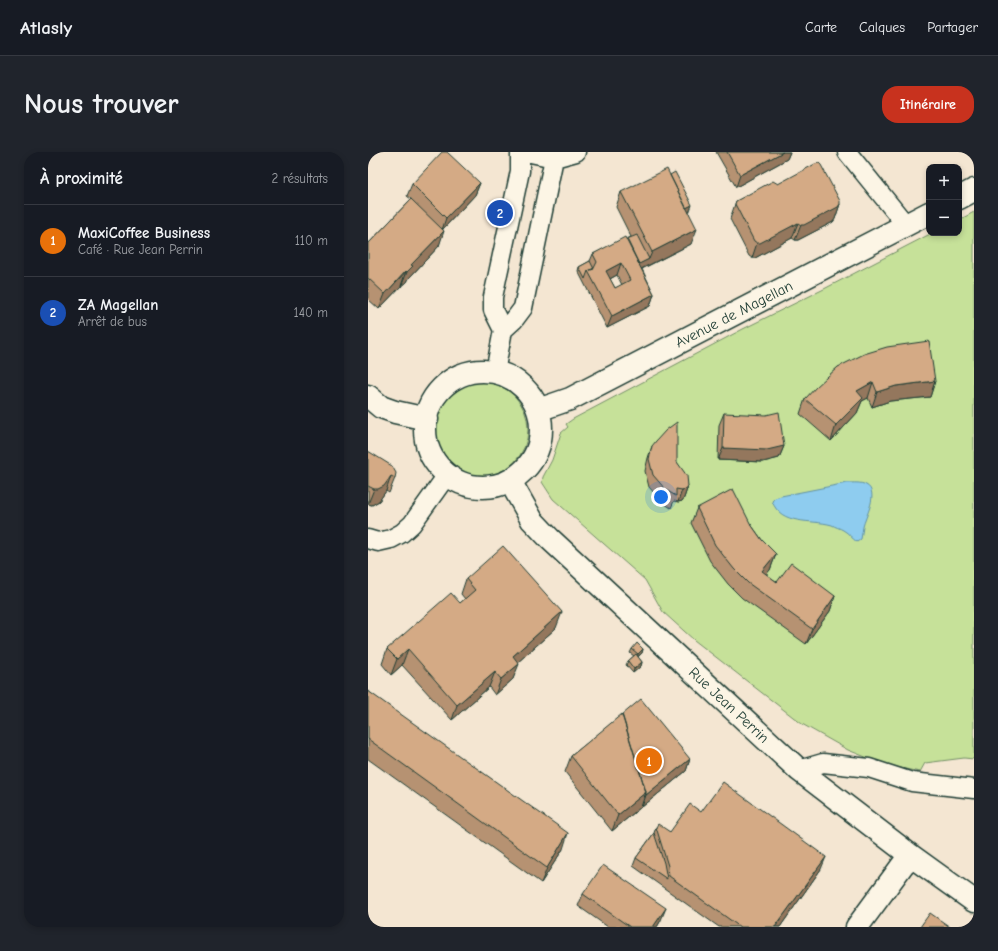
<!DOCTYPE html>
<html lang="fr">
<head>
<meta charset="utf-8">
<style>
  body { margin:0; font-family:"Comic Neue",sans-serif; background:#20242c; color:#f1f3f6 }
  .controls { position:absolute; right:12px; top:12px; display:grid; overflow:hidden; border-radius:8px; box-shadow:0 2px 6px #0003 }
  .controls button { width:36px; height:36px; display:grid; place-items:center; padding:0; border:0; border-bottom:1px solid #363941; background:#171b24; color:#f1f3f6; font:20px sans-serif }
  .you { position:absolute; left:293px; top:345px; width:14px; height:14px; margin:-10px; border:3px solid #fff; border-radius:50%; background:#1a73e8; box-shadow:0 0 0 6px #1a73e833 }
  .badge { display:grid; place-items:center; width:26px; height:26px; border-radius:50%; background:#c8321e; color:#fff; font-size:13px; font-weight:700 }
  .pin { position:absolute; translate:-50% -50%; border:2px solid #fff; box-shadow:0 1px 4px #0006 }
  .list { margin:0; padding:0; list-style:none }
  h2 { display:flex; justify-content:space-between; align-items:center; height:52px; margin:0; padding:0 16px; font-size:17px }
  h2 small { font-size:13px; font-weight:400; color:#9ea1a6 }
  .list li { display:grid; grid-template-columns:26px 1fr auto; gap:12px; align-items:center; box-sizing:border-box; height:72px; padding:0 16px; border-top:1px solid #363941 }
  .list b { display:block; font-size:15px; white-space:nowrap }
  .list p { margin:0; font-size:13px; white-space:nowrap; color:#9ea1a6 }
  .list em { font-size:13px; font-style:normal; color:#9ea1a6 }
  .map { position:relative; flex:none; width:606px; height:775px; overflow:hidden; border-radius:16px }
  header { display:flex; align-items:center; gap:24px; box-sizing:border-box; height:56px; padding:0 20px; background:#171b24; border-bottom:1px solid #363941 }
  header strong { font-size:19px }
  nav { display:flex; gap:22px; margin-inline-start:auto; font-size:14px }
  .intro { display:flex; align-items:center; justify-content:space-between; box-sizing:border-box; height:96px; padding:0 24px }
  h1 { margin:0; font-size:28px }
  .button { padding:10px 18px; border-radius:16px; background:#c8321e; color:#fff; font-size:14px; font-weight:700 }
  main { display:flex; gap:24px; padding:0 24px }
  aside { flex:1; background:#171b24; border-radius:16px; box-shadow:0 2px 6px #0003 }
  .map>svg:first-child { display:block }
  .green { fill:#c6e199; stroke:#728f66 }
  .water { fill:#8eccef; stroke:#6293a4 }
  .lines { fill:none; stroke-linecap:round; stroke-linejoin:round }
  .minor-casing { stroke:#1f3d34; stroke-width:21 }
  .tertiary-casing { stroke:#1f3d34; stroke-width:25 }
  .minor { stroke:#fcf5e5; stroke-width:18 }
  .tertiary { stroke:#fcf5e5; stroke-width:22 }
  .wall { fill:#b69272; stroke:#1f3d34; fill-rule:evenodd }
  .shaded-wall { fill:#94775d; stroke:#1f3d34 }
  .building { fill:#d4aa85; stroke:#1f3d34; fill-rule:evenodd }
  .labels { text-anchor:middle; stroke-width:3; stroke-linejoin:round; paint-order:stroke }
  .street-label { font-size:15px; fill:#1f3d34; stroke:#fcf5e5 }
</style>
</head>
<body>
<header>
<strong>Atlasly</strong>
<nav><a>Carte</a><a>Calques</a><a>Partager</a></nav>
</header>
<div class="intro"><h1>Nous trouver</h1><a class="button">Itinéraire</a></div>
<main>
<aside>
<h2>À proximité<small>2 résultats</small></h2>
<ul class="list">
<li><span class="badge" style="background:#e8710a">1</span><div><b>MaxiCoffee Business</b><p>Café · Rue Jean Perrin</p></div><em>110 m</em></li>
<li><span class="badge" style="background:#1a4fb4">2</span><div><b>ZA Magellan</b><p>Arrêt de bus</p></div><em>140 m</em></li>
</ul>
</aside>
<div class="map">
<svg width="606" height="775" viewBox="0 0 606 775">
  <rect width="100%" height="100%" fill="#f4e6d2"/>
  <filter id="ink" filterUnits="userSpaceOnUse"><feTurbulence type="fractalNoise" baseFrequency=".025" numOctaves="2"/><feDisplacementMap in="SourceGraphic" scale="8" xChannelSelector="R" yChannelSelector="G"/><feConvolveMatrix kernelMatrix="1 2 1 2 8 2 1 2 1" color-interpolation-filters="sRGB"/></filter>
  <g filter="url(#ink)">
    <path class="green" d="M606,60V607L596,606L557,611L552,620L518,613L480,598L434,572L326,488L295,460L277,428L185,347L174,330L175,325L184,308L193,281L200,275L198,272L205,267L375,177L456,137L564,81H591V68Z
      M66 277a47 47 0 1 1 94 0a47 47 0 1 1-94 0Z"/>
    <path class="water" d="M479,331C485,331 493,330 498,333C512,340 497,365 495,375C494,379 494,383 493,387L489,390C484,387 481,381 475,378C472,376 467,375 464,373C443,367 413,374 404,349L407,346L413,344Z"/>
    <g class="lines">
      <defs>
        <path id="minor" d="M158,0L186,6L208,0
          M479,0L538,73
          M135,178L146,168L155,156L186,6
          M127,220L135,178L125,158V145L152,19V0
          M0,387L10,390L23,387L34,381L44,372L79,323
          M431,618L455,611L501,616L544,630L606,637"/>
        <path id="tertiary" d="M591,46L606,38
          M57 277a58 58 0 1 1 116 0a58 58 0 1 1-116 0Z
          M0,244L13,255L27,260L59,267
          M170,258L202,247L561,61
          M142,329L164,368L182,387L431,618L542,703L606,749
          M489,775L542,703"/>
      </defs>
      <use href="#minor" class="minor-casing"/>
      <use href="#tertiary" class="tertiary-casing"/>
      <use href="#minor" class="minor"/>
      <use href="#tertiary" class="tertiary"/>
    </g>
    <path class="wall" d="M348,0H422L419,7L368,35Z
      M112,31L107,43L75,77L71,94L41,126L39,130L33,135V134L11,157L0,147V89L1,91L43,47L39,44L44,32Z
      M410,32L472,52L467,67L465,70L430,88H427L424,86L387,106H384L381,104L362,67L368,49Z
      M253,40L321,61L323,92L274,117L286,142L282,154L239,176L210,119L211,115L222,109L225,102L263,85L248,55ZM249,123L254,133L247,136L242,127Z
      M470,215L567,229L562,245L522,249L504,255L500,246L494,249L489,261L463,289L432,262L437,247Z
      M356,261L416,294L411,306L395,310L350,308L351,273Z
      M284,294L309,310L320,334L316,346L314,349L310,350L306,349L303,356L294,350L281,335L277,319L280,306Z
      M0,299L27,326L21,341L18,339L11,349L4,353L0,352Z
      M329,356L382,371L394,388L408,402L402,418L398,422L409,430L467,444L462,459L438,492L374,446L360,432L342,409L323,371Z
      M98,427L188,476L150,510L145,527L127,543L121,535L84,568L34,513L23,523L14,512L19,497L92,451L97,447L93,442Z
      M264,497H275L274,501L270,505L274,510L273,514L265,521L258,513L260,509L266,504L262,501Z
      M0,539L195,697L173,731L0,607Z
      M254,563L322,607L318,619L274,655L273,654V655L244,679L197,620L203,604Z
      M333,660L453,717L412,775H351L265,714L268,706L286,681L288,675L302,680Z
      M215,742L293,768L289,775H240L210,754Z"/>
    <path class="shaded-wall" d="M415,0H422L419,7L368,35L372,23Z
      M112,31L107,43L74,78L78,66Z
      M472,52L467,67L465,70L430,88H427L433,73Z
      M324,53L321,61L313,58Z
      M430,71L424,86L387,106H384L389,91Z
      M329,77L323,92L265,121L268,113L281,107L284,100Z
      M76,79L71,94L41,126L39,130L33,135L39,120L43,113Z
      M253,111L249,123L234,131L238,119Z
      M38,119L33,134L11,157L17,142Z
      M286,142L282,154L239,176L244,164Z
      M567,229L562,245L522,249L504,255L509,240L528,234Z
      M505,230L500,246L494,249L489,261L463,289L468,273L489,239Z
      M416,294L411,306L395,310L350,308L355,296Z
      M23,324L18,339L11,349L4,353L0,352L6,337Z
      M320,334L316,346L314,349L310,350L314,338Z
      M408,402L402,418L388,435L394,419Z
      M467,444L462,459L438,492L444,477Z
      M194,460L188,476L139,520L145,504Z
      M40,497L34,513L23,523L29,507Z
      M275,497L274,501L268,506L270,502Z
      M274,510L273,514L265,521L266,517Z
      M151,512L145,527L127,543L133,527Z
      M127,520L121,535L84,568L89,553Z
      M322,607L318,619L274,655L278,643Z
      M278,640L273,655L244,679L250,663Z
      M200,681L195,697L173,731L179,716Z
      M458,705L453,717L412,775H407Z
      M298,756L293,768L289,775H285Z"/>
    <path class="building" d="M74,0H79L112,31L78,66L44,32Z
      M359,0H415L372,23Z
      M451,11L453,13L472,49V52L470,55L436,73H433L430,71L392,91H389L386,89L367,52L368,49L405,29L410,32L447,12Z
      M299,17L329,77L284,100L253,40Z
      M307,20L324,53L318,56L302,23Z
      M43,47L76,79L43,113L45,114L39,120L38,119L17,142L0,126V89L1,91Z
      M269,83L281,107L271,112L259,87Z
      M257,85L286,142L244,164L220,119L226,116L229,110L225,102ZM253,111L262,128L247,136L238,119Z
      M222,109L226,117L220,119L217,127L211,115Z
      M561,189L567,229L528,234L509,240L505,230L489,239L495,246L468,273L437,247L448,235L470,215L496,202L519,195Z
      M411,260L416,294L399,298L355,296L356,261L398,263Z
      M309,270V310L319,324L320,334L318,337L314,338L308,337V344L298,338L285,323L281,307L284,294L288,289L298,278Z
      M0,299L24,314L28,321L27,326L23,324L16,334L10,337H6L0,334Z
      M365,337L382,371L394,388L408,402L394,419L409,430L423,411L467,444L444,477L380,431L366,417L347,393L329,356Z
      M135,394L194,460L145,504L151,512L133,527L127,520L89,553L40,497L29,507L19,497L83,441L92,451L107,438L98,427Z
      M269,491L275,497L270,502L264,497Z
      M268,502L274,510L266,517L260,509Z
      M0,539L200,681L179,716L0,587Z
      M273,547L322,607L278,643V640L254,563Z
      M254,562L278,640L250,663L203,604Z
      M355,630L458,705L407,775H372L301,724L300,714L288,675L290,672L302,680L322,652L333,660Z
      M286,681L296,711L299,727L268,706Z
      M235,713L298,756L285,775H262L215,742Z
      M562,761L582,775H552Z"/>
  </g>
  <g class="labels">
    <g class="street-label">
      <text transform="translate(366 162) rotate(-27)" y="5">Avenue de Magellan</text>
      <text transform="translate(361 553) rotate(43)" y="5">Rue Jean Perrin</text>
    </g>
  </g>
</svg>
<div class="controls">
<button>+</button>
<button>−</button>
</div>
<div class="you"></div>
<div class="pin badge" style="left:281px;top:609px;background:#e8710a">1</div>
<div class="pin badge" style="left:132px;top:61px;background:#1a4fb4">2</div>
</div>
</main>
</body>
</html>
